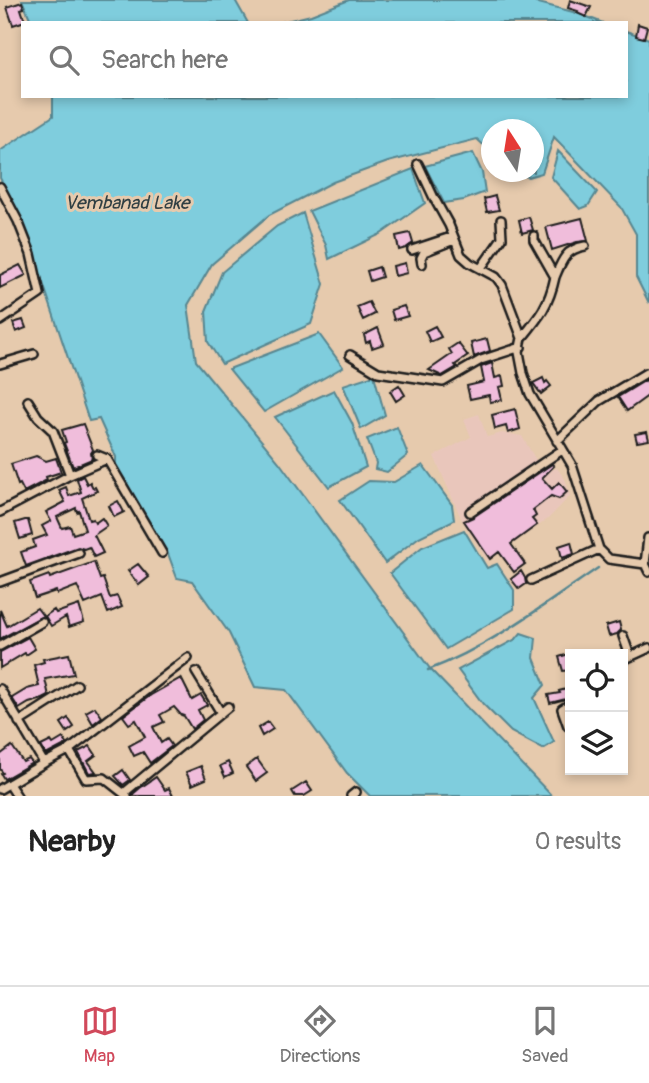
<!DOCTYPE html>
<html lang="en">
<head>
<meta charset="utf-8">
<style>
  body { margin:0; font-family:Pangolin,sans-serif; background:#f6f6f6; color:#222 }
  .controls { position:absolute; right:21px; bottom:21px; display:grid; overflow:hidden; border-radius:0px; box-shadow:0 4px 10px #0003 }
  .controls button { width:63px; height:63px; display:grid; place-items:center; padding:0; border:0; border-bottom:2px solid #e0e0e0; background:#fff; color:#222; font:35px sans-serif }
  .compass { position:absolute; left:481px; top:119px; width:63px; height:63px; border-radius:50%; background:#fff; box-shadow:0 4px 10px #0003; rotate:348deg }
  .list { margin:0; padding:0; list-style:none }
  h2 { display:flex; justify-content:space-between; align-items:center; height:91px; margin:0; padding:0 28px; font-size:30px }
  h2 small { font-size:23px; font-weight:400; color:#767676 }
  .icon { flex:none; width:38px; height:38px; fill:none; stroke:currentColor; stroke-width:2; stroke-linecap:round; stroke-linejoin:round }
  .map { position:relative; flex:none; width:649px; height:796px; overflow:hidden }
  .search { position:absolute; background:#fff; box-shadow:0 4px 10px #0003; left:21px; right:21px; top:21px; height:77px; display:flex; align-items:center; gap:18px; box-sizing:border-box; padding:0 24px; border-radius:0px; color:#767676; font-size:26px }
  .sheet { height:189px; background:#fff }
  nav { display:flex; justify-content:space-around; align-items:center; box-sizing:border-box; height:98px; border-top:2px solid #e0e0e0; background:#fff; font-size:19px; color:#767676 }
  nav a { display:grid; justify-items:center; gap:4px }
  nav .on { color:#d1495b }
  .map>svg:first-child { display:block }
  .built { fill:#e9c6bb }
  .water { fill:#7fcddd; stroke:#578690; stroke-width:2 }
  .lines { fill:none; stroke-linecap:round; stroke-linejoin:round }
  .stream { stroke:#578690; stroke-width:2.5 }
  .building { fill:#f0bddb; stroke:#1c1c1c; stroke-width:2; fill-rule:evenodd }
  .minor-casing { stroke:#1c1c1c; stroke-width:12 }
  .minor { stroke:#e6caad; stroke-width:7 }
  .labels { text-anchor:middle; stroke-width:6; stroke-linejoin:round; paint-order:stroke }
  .water-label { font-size:19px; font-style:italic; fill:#303f43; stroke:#e6caad }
</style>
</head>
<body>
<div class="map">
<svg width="649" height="796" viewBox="0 0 649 796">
  <rect width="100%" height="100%" fill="#e6caad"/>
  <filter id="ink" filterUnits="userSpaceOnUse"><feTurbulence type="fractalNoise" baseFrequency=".0143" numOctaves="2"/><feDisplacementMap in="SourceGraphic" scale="14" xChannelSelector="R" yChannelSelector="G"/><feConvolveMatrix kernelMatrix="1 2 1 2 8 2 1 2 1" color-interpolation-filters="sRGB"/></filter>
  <g filter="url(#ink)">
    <path class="built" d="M479,414L487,437L502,433L522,436L543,472L557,468L565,479L570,496L548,519L488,561L462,520L434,456L471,437L464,419Z"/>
    <path class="water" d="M22,0H235L248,23H32Z
      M349,0H527L577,13L603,23H278L311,15Z
      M626,31L649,39V303L636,277V234L621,207L554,137L542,173L528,177L512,172H534V130H491V152L477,139L388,162L333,182L269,215L212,264L188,305L196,361L279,462L431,670L552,796H370L347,773L286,690L255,687L229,633L192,581L177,578L167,551L155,550L146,530L145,515L116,471V457L99,419L89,421L22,220L0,178V151L53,116V96H626Z
      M558,151L597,192L588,206L580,209L551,177Z
      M473,153L482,172L485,192L464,200L444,203L425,166Z
      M413,169L425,203L381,234L329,259L326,245L309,211Z
      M303,213L324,284L311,324L222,364L208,342L206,311L222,272L277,226Z
      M319,334L343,367L264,412L229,369Z
      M374,375L385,415L361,429L343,385Z
      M334,390L352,423L366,467L329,487L275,417Z
      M397,427L408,455L387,472L375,469L376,463L367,439Z
      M423,465L452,505L454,520L419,537L385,563L340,500L369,481L394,482Z
      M464,530L487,568L497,564L514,590V609L446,649L390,573L422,547Z
      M521,633L536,638L534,658L545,685L534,698L554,742L543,749L511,732L483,704L458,670L516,639Z"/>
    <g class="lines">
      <path class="stream" d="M428,670C489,647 544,605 598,568"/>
    </g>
    <path class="building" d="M570,0L591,7L586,17L577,13L578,11L568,8Z
      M22,2L24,8L21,9L25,21L13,25L7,7Z
      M638,24L647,27L644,38L636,36Z
      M495,196L499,210L487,212L484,199Z
      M529,217L533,230L522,233L519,220Z
      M582,218L588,241L577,242L552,250L546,227Z
      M410,233L413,243L406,248L399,250L396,236Z
      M405,263L407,273L395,276L393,266Z
      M20,265L26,275L0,288V275Z
      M379,267L382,277L370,281L367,271Z
      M369,302L375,314L363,320L357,307Z
      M404,306L408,316L394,320L391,310Z
      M23,320L26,328L16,332L13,323Z
      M435,326L441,337L430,342L425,331Z
      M378,328L384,344L372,348L370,341L366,343L364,335Z
      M487,339L490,351L474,357L471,343Z
      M458,343L468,356L455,365L457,367L442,376L429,370L452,354L449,349Z
      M492,363L495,378L502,376L504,386L499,387L502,400L490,402L489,395L470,399L467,386L484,382L481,367Z
      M543,378L545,383L547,381L551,386L541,394L533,383Z
      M646,380L649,384V395L627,411L618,397Z
      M399,385L405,395L396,401L390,391Z
      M515,409L520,429L508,433L506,426L495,429L492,415Z
      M83,424L93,450L91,453L92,459L73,467L64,443L66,442L62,430Z
      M647,432L649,440L637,442L635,434Z
      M36,456L46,461L56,458L61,472L46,477L47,480L24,492L20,484L18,485L11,464Z
      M552,464L554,466L542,478L552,489L559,482L567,492L559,499L551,496L533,510L536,516L532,519L537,525L511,544L525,564L514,572L499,552L490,559L464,521L473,517Z
      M83,476L87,484L90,482L93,488L95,487L97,491L82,498L89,520L93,519L95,523L102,518L107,526L94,535L103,553L94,557L89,547L84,549L78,547L26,566L21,552L35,547L33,540L47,535L42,526L51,521L46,512L65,502L59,490L66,487L69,496L81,492L77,479ZM76,508L77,512L79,511L85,530L73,534L70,526L62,528L57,517Z
      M118,501L124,512L114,517L109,506Z
      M25,520H28L32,535L20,539L15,523Z
      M571,542L574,554L562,558L559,546Z
      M94,562L100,579L103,578L110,598L117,596L122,607L108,613L102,597L85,604L77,586L57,594L56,591L35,598L30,582L49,575L50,578Z
      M138,564L149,577L139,585L128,571Z
      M521,571L525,578L526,584L519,589L511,579Z
      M79,605L84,622L69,627L66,617L51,626L45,616L54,610L56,613Z
      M37,608L43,616L0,639V610L7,626Z
      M619,622L621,630L617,634L609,636L606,626Z
      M28,637L35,649L26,655L25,653L0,668V652Z
      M69,654L74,674L45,679L49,696L43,699L29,703L19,709L12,698L27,689L39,686L34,665L44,662L43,659Z
      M569,654L570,670L563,671L559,657Z
      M181,678L192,700L201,695L207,705L198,710L203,720L192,729L184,716L181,715L174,707L160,715L164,722L153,727L161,743L167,739L172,746L150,763L143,752L134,756L129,746L145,737L136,720L129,724L123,716L151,695Z
      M570,688V698L550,703L548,695L560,693L559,691Z
      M95,707L102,717L93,724L86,712Z
      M68,718L74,727L67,732L61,723Z
      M268,722L273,729L262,736L258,728Z
      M63,738L67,744L46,755L41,746L51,741L53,744Z
      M12,746L23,762L29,759L32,763L4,779L1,774L3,773L0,769V755Z
      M90,746L96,755L88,761L96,772L89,773L78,752Z
      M257,759L267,773L256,781L246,767Z
      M228,762L233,773L225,777L220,766Z
      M201,766L206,779L192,785L186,772Z
      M123,770L130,780L123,785L115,776Z
      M156,777L165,790L169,788L173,796H133V794L140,788Z
      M306,782L312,791L304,796H295L292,791Z"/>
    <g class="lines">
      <defs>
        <path id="minor" d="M418,164L434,198L449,225L461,255L470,263L496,277L502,285L522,338L519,352L523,373L530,394L572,465L599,549L609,559L645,564L649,572
          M0,187L18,221L31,254L40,294L0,321
          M412,250L451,237
          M422,264L421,258L424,252L454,240
          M481,268L502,238L501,220
          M555,277C562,260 566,249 585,246
          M522,338C540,316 549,305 555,277L534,240V236
          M350,355L378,372L443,382L481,360L521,347
          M0,364L34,354
          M28,401L38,417L53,431L70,475
          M557,441L599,401L646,373
          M97,455L107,459
          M107,459L162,553
          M0,512L70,475L107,459
          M470,512L562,450
          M645,564L648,538
          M531,580L599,549
          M0,582L79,553
          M623,636L630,656
          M0,646L42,622
          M623,660L649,648
          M196,672L221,713
          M0,689L44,763
          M19,722L77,685
          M568,726L562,709L570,704
          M69,750L188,658
          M9,784L17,796
          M0,789L44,763L69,750L86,779L104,778L127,796
          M124,793L228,707
          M351,796L356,792"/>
      </defs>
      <use href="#minor" class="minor-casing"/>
      <use href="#minor" class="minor"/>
    </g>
  </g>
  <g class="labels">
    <g class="water-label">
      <text x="127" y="209">Vembanad Lake</text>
    </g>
  </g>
</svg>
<div class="controls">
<button><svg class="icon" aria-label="locate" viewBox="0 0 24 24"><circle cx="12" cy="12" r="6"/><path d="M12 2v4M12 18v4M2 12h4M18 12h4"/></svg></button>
<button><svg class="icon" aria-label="layers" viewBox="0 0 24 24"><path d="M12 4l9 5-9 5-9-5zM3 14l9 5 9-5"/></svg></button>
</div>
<svg class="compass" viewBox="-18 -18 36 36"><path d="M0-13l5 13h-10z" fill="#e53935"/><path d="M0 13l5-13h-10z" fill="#767676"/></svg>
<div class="search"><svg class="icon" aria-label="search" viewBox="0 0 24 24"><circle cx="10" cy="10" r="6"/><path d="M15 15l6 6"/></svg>Search here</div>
</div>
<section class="sheet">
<h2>Nearby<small>0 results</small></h2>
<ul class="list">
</ul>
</section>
<nav>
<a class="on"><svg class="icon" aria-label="map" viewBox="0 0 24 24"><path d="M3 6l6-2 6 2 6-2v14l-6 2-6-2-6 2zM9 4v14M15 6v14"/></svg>Map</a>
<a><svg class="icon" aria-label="directions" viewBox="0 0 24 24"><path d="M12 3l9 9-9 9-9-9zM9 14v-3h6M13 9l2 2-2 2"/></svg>Directions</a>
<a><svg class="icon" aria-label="saved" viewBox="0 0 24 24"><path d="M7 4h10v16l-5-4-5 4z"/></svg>Saved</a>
</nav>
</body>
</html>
